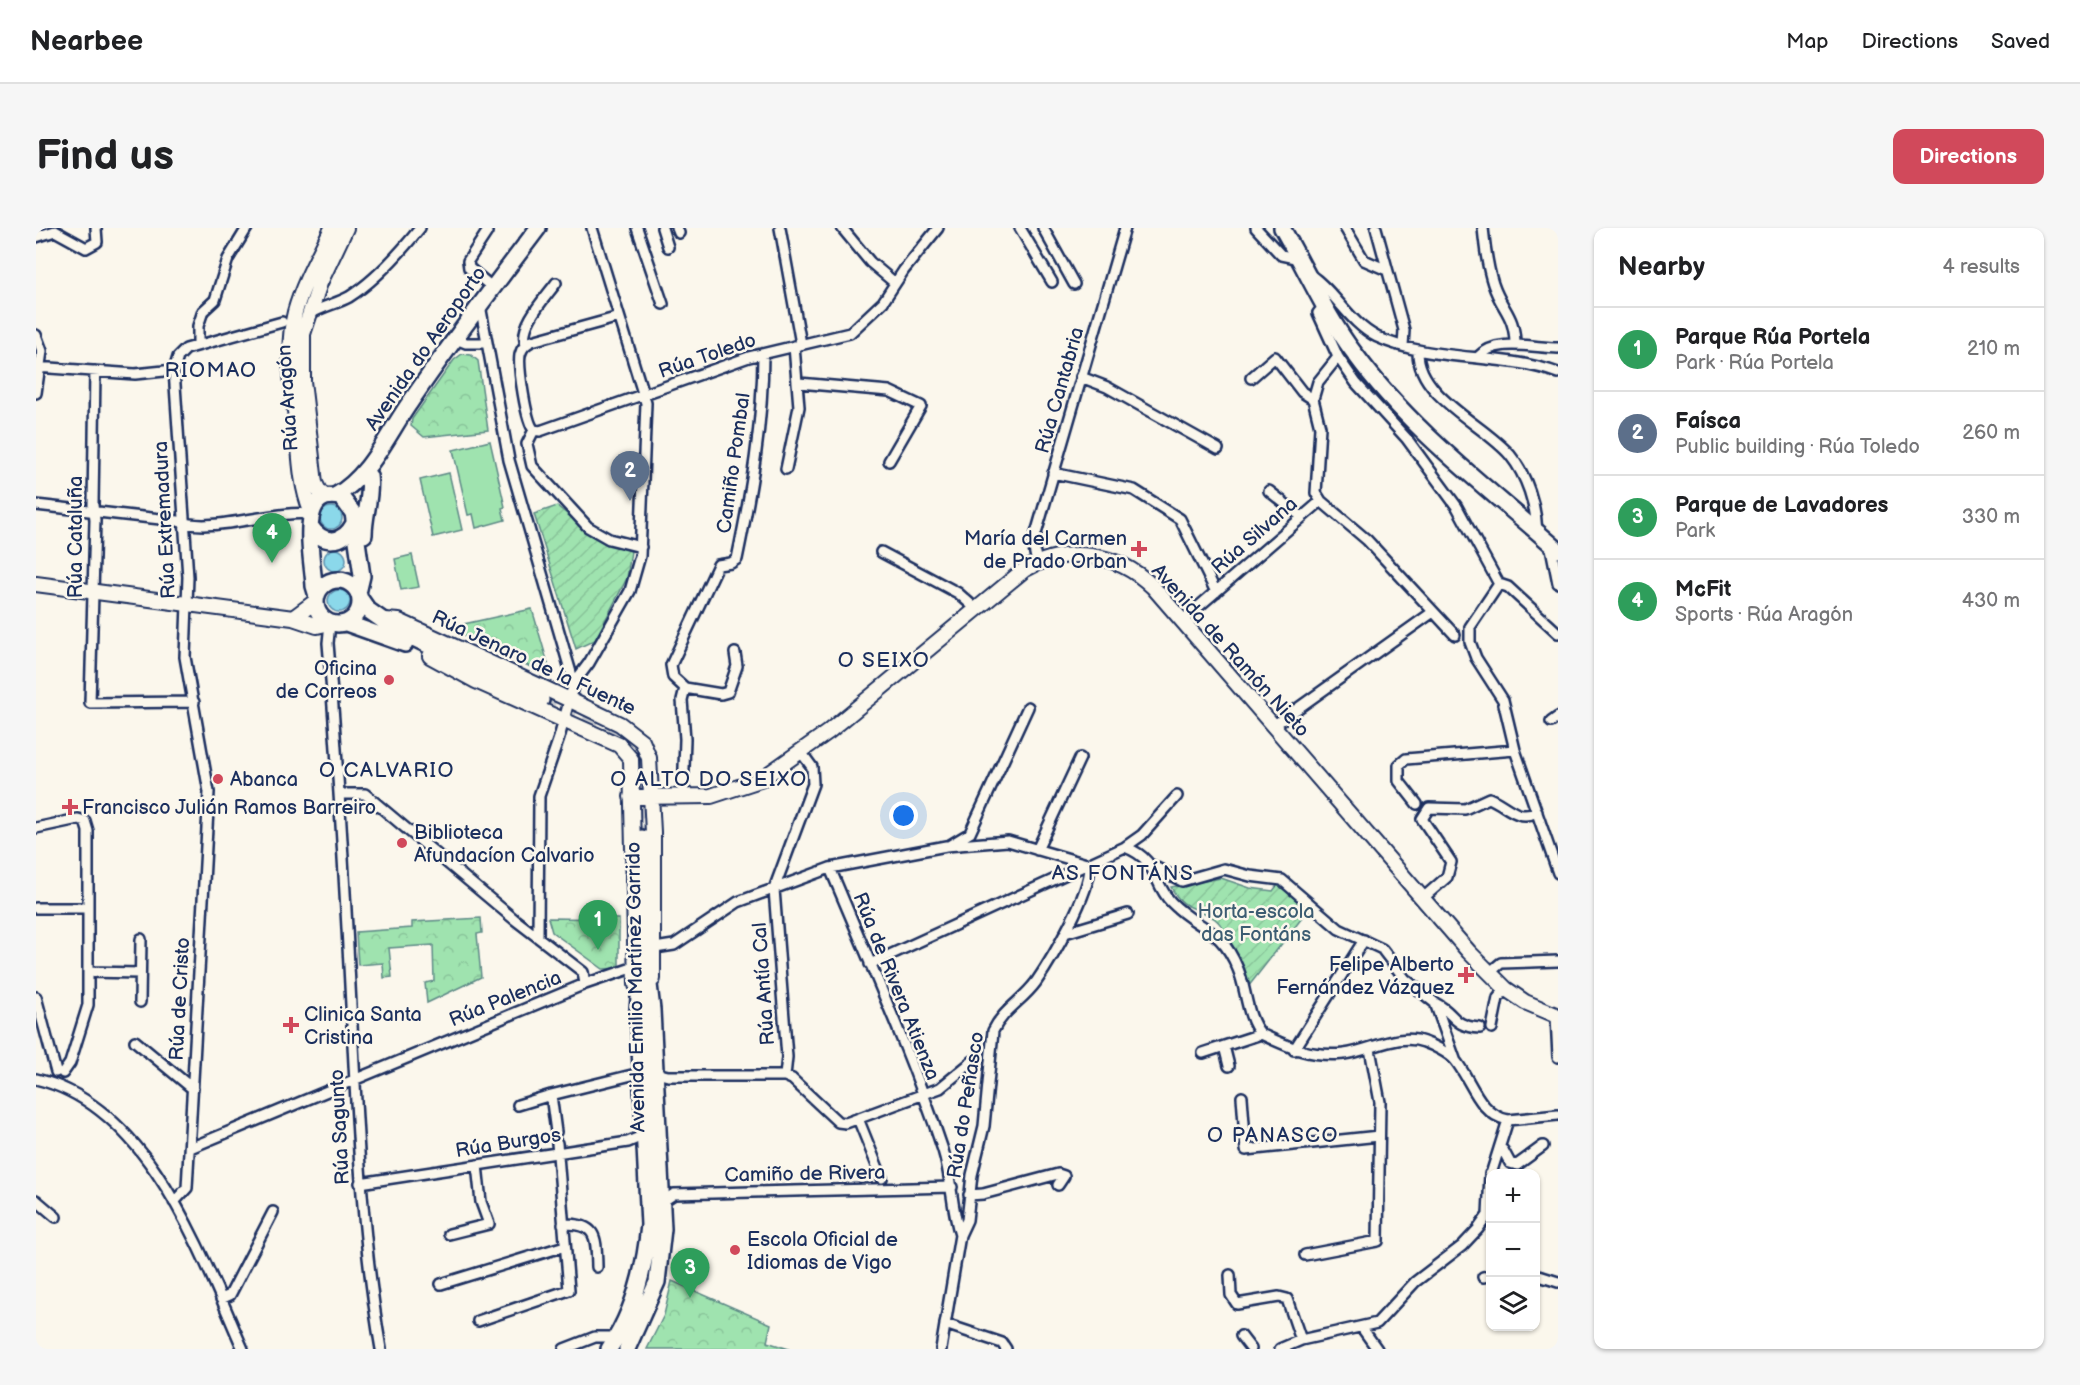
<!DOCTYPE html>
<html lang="en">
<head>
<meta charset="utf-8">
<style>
  body { margin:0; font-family:"Balsamiq Sans",sans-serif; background:#f6f6f6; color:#202124 }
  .controls { position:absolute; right:18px; bottom:18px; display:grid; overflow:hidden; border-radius:12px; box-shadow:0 2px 4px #0004 }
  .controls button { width:54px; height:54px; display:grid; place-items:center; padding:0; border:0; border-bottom:2px solid #e0e0e0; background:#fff; color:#202124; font:30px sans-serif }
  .you { position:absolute; left:868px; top:588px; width:21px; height:21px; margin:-15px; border:4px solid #fff; border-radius:50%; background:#1a73e8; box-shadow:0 0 0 9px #1a73e833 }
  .badge { display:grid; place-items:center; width:39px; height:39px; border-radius:50%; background:#d1495b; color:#fff; font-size:20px; font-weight:700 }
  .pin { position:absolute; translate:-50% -50px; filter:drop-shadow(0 2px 3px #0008) }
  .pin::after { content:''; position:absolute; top:32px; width:21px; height:18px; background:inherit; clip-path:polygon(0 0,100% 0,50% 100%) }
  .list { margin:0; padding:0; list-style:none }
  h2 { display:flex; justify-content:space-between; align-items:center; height:78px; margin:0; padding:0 24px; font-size:26px }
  h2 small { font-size:20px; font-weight:400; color:#757577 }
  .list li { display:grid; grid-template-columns:39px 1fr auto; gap:18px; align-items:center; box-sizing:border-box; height:84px; padding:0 24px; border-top:2px solid #e0e0e0 }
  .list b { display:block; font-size:22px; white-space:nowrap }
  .list p { margin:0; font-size:20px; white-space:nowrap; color:#757577 }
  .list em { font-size:20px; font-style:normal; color:#757577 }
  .icon { flex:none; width:33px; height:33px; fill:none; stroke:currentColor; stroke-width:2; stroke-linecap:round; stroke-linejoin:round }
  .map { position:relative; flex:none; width:1522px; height:1121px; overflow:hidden; border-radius:12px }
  header { display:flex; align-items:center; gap:36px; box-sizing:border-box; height:84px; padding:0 30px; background:#fff; border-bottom:2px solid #e0e0e0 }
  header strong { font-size:28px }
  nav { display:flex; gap:33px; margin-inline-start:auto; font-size:21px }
  .intro { display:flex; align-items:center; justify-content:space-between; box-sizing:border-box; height:144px; padding:0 36px }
  h1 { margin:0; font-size:42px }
  .button { padding:15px 27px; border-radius:12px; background:#d1495b; color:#fff; font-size:21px; font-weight:700 }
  main { display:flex; gap:36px; padding:0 36px }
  aside { flex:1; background:#fff; border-radius:12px; box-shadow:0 2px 4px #0004 }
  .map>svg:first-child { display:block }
  .grass { fill:#9fe3af; stroke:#5d8986; stroke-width:1.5 }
  .park { fill:url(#park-crowns); stroke:#5d8986; stroke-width:1.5 }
  .garden { fill:url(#garden-furrows); stroke:#5d8986; stroke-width:1.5 }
  .water { fill:#8bd8ea; stroke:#5e94b2; stroke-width:1.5 }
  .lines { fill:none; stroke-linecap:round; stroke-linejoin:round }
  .primary-tunnel { stroke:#cecfd0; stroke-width:15; stroke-dasharray:15 8; stroke-linecap:butt }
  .street-casing { stroke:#1b2f5e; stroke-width:14 }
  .secondary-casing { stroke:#1b2f5e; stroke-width:18 }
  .primary-casing { stroke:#1b2f5e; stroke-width:20 }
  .street { stroke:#fbf7ec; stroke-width:9 }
  .secondary { stroke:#fbf7ec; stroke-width:14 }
  .primary { stroke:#fbf7ec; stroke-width:15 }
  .poi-dot { fill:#d1495b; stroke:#fbf7ec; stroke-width:2 }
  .labels { text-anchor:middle; stroke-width:5; stroke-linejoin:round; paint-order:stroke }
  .street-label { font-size:20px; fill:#1b2f5e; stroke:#fbf7ec }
  .poi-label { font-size:20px; fill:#1b2f5e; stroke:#fbf7ec; text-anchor:start }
  .park-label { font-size:20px; fill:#3c5c72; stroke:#fbf7ec }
  .neighbourhood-label { font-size:21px; letter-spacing:1.5px; fill:#1b2f5e; stroke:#fbf7ec }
</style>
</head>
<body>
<header>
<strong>Nearbee</strong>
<nav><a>Map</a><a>Directions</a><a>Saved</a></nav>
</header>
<div class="intro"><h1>Find us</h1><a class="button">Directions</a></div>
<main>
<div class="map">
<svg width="1522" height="1121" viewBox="0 0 1522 1121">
  <defs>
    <pattern id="park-crowns" width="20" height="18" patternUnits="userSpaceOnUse" patternTransform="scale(1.5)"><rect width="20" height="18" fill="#9fe3af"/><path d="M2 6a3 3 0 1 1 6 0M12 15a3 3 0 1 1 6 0" fill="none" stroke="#88c399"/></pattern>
    <pattern id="garden-furrows" width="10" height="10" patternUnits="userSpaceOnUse" patternTransform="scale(1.5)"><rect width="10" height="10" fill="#9fe3af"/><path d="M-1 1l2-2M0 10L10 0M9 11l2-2" fill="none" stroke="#88c399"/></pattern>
  </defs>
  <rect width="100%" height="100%" fill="#fbf7ec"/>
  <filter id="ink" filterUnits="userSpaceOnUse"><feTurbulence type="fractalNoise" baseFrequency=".0167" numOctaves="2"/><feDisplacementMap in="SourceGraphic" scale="12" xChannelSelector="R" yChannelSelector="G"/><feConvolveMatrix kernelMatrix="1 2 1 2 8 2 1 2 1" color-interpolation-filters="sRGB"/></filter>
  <g filter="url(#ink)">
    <path class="grass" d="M454,213L469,279L466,280L469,292L440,300L437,286L432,287L417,222Z
      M413,245L426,302L397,309L384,252Z
      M376,327L383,359L365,362L359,331Z"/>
    <path class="park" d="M426,126L435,127L442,133L452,202L388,209L375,198L376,191L418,132Z
      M496,381L513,439L503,443L425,406L428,396Z
      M445,690L446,705L441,706L445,749L391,775L389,755L398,753L397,717L353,720L356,749L348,750L347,735L322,737L320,704L376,700V694Z
      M512,690L583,691V740L567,741L516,704Z
      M636,1053L735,1096L731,1114L753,1121H611L628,1087Z"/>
    <path class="garden" d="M521,278L562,311L595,323L591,350L559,412L540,421L498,286Z
      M1185,650L1214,660L1237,663L1243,655L1273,681L1212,759C1208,742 1192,701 1179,691C1160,677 1148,684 1135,659Z"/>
    <path class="water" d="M284 290a11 11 0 1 1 22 0a11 11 0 1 1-22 0Z
      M288 332a11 11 0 1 1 22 0a11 11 0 1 1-22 0Z
      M292 373a11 11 0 1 1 22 0a11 11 0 1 1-22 0Z"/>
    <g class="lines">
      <path class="primary-tunnel" d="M505,472C528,483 592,503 601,526C610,550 605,584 606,610"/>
      <defs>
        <path id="street" d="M601,0L627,76
          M626,0L632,19
          M641,0L643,5
          M744,0L765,116
          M806,0L834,34L859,55
          M984,0L1016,54
          M1007,0L1038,56
          M1220,0L1245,27L1264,31
          M1309,0L1328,32L1351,42
          M1340,0L1368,102L1367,118
          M1447,0C1449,19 1451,38 1457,56C1466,83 1479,86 1479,117
          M451,4L432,33L433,40L457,60
          M0,9L19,3L50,20L61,14L60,0
          M1273,46C1299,63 1313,95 1341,109C1397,135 1464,124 1522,145
          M444,77L473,232L538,455
          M1289,77L1282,85L1302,129L1320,155L1371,211L1421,279L1463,356L1472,359L1522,405
          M274,86C287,78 300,76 313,69C340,52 364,25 384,0
          M0,107L6,123L0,165
          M420,111L430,115H450
          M162,115V98L167,83L179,72L192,31L211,0
          M490,116C482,98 510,69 520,55
          M1382,122C1380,168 1449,197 1474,227C1491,248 1500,277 1501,304
          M1302,129L1282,154L1277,171L1284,199L1280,265L1285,273L1331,312L1419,407
          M1442,129C1460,109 1498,120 1522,120
          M0,139L99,146L138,142
          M59,143L57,277L59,292L54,475L158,474
          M1045,149L1071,159L1182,221
          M1215,150L1239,129L1266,164L1277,171
          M763,155L853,163L885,178L853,233
          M498,202L504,203L713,129L814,105L847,74L868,42L902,0
          M498,202C490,194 482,139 484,127C486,119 490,116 496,113L583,89
          M498,202L491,216L496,238L552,299L573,311L605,319
          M750,241L763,179L758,118
          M1017,245L1098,262L1144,291L1180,364
          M1233,263L1266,289
          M0,277L142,293C176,306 234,282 274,286
          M1514,315L1522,355
          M845,324L922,365L940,381
          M1001,335L997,316L1089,0
          M1463,356L1434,399V414L1440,430L1467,472L1479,522L1522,645
          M1147,392L1285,273
          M294,395L292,415C302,536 309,656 315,777C321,893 325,1007 345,1121
          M649,460L685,466L692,464L701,438L699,425
          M1515,494L1522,489
          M1237,498L1397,384
          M304,566H329L478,691L547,744L549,756
          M647,569L649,511L646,472L649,460L637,449L635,437L682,337L695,335L701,331C715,264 727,195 727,126
          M1381,576L1363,553V537L1370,531L1479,522
          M0,600L42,591L49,593L52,603V777L34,835L27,845
          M914,617L934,605L992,479
          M1089,619C1123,632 1116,654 1135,674C1162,702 1185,698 1202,741C1211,762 1210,789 1225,806C1255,820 1274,829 1308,826C1334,823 1363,804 1388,814C1397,817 1413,825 1419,832C1435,851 1443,887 1472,892
          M1001,622L1044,530
          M1115,637L1146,653L1188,641L1214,648L1246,652L1303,701L1346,721L1369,751L1399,775L1419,831
          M794,640C833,733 875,826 907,922C916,950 915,979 924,1007L905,1121
          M1386,671L1411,649L1415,634L1386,591L1393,580L1429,581L1453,570C1471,577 1481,594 1501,584
          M0,680H52
          M1029,705L1092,686
          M502,708L503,568L523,510L538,455L553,435L594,363L604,328L610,175L556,0
          M619,720L638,717L702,674L794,640L910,618L972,613L1054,637
          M834,736L1089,619L1106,607L1141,568
          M52,744L104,745
          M1453,745L1465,735L1522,733
          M0,769L20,844
          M104,774L105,711
          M1399,775C1421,786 1415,798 1444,800
          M1520,788L1522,829
          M1456,800L1462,770L1470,761
          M99,813L157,861
          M1188,818L1193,838
          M1258,822L1328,712
          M1167,825L1225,806
          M619,841L624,846L632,848H749L756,851L802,894L810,895L904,860L937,833
          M749,848L751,829L738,661L777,556L776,539L765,524
          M0,851C114,878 165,1026 207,1121
          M1206,869L1210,922L1343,908
          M482,877L515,867
          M823,893L846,950
          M520,904L515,867L604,845
          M154,920L549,756L599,739
          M1463,921L1467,922L1474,935L1481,937L1507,918
          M1455,946L1472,892L1522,887
          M324,955L592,914L611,906
          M933,967L947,966L1022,946L1028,948L1022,957
          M0,972L20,989
          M138,974L151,960L173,564L149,429L152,349L138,142L142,129L150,121L246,94
          M626,974L638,966L916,959
          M527,996C562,995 560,1010 561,1039
          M413,1006L453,996L445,974L441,937
          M924,1007L931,992L936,947L948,898L957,803C967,782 986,773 1000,754C1016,731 1055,664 1054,637
          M1269,1027L1342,1013L1344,874L1334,821
          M1194,1047L1195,1067L1201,1076L1243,1069L1251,1071L1265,1112
          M1500,1047L1522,1054
          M1447,1049L1454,1048
          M405,1056L529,1018
          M185,1071L194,1067L237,984
          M442,1093L533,1062L521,915
          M909,1096L966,1115L970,1121
          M1326,1100L1341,1121
          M1205,1108L1215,1121
          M528,1121L559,1109H582
          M1244,1121L1265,1112L1341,1095L1379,1054L1426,1018L1442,1001L1452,987L1454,946"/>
        <path id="secondary" d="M290,269L283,263L279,255L267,153V106L284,55L310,0
          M275,283C265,259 264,231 262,206C257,166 249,123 259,84C267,55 283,27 296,0
          M0,356L257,390L281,398L294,395
          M257,390L280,373
          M349,392L363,393L534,472L584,496L606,513L613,530L617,604V751
          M394,428L440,453L583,517L595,531L600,757
          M595,569L675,568L724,552L792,504L988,342C1031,317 1081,324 1117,359L1433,724L1470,761L1489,774L1522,788"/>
        <path id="primary" d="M1246,0C1270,41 1290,88 1319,126C1375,203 1452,260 1522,322
          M299,268C335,248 352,205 375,173C415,114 459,57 502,0
          M275,299C287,317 307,316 317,297
          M328,307C328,287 336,267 333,248
          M280 374a22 22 0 1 1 44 0a22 22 0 1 1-44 0Z
          M281,368L278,358C277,332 259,256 306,270L317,285L326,348L322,365
          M325,372L332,382L359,401L505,472
          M310,395L369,416
          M573,1121C598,1084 609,1041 613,997L602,782L605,745
          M591,1121L621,1054L627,1001L616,782L608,714L606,610"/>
      </defs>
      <use href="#street" class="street-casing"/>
      <use href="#secondary" class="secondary-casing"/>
      <use href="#primary" class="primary-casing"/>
      <use href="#street" class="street"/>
      <use href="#secondary" class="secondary"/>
      <use href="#primary" class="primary"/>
    </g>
  </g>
  <g class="poi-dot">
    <path d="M1100 312h6v6h6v6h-6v6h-6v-6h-6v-6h6z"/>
    <circle cx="353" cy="452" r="6"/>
    <circle cx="182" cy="551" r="6"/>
    <path d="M31 570h6v6h6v6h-6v6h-6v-6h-6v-6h6z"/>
    <circle cx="366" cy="615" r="6"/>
    <path d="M1427 738h6v6h6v6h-6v6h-6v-6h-6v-6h6z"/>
    <path d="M252 788h6v6h6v6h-6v6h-6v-6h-6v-6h6z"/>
    <circle cx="699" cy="1022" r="6"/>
  </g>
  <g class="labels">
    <g class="street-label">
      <text transform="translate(389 120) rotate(-55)" y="7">Avenida do Aeroporto</text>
      <text transform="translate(671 127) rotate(-19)" y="7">Rúa Toledo</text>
      <text transform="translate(1023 162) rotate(-74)" y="7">Rúa Cantabria</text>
      <text transform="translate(251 170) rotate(-94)" y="7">Rúa Aragón</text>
      <text transform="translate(697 235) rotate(-82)" y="7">Camiño Pombal</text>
      <text transform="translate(128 292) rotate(-93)" y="7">Rúa Extremadura</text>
      <text transform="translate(1218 307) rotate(-41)" y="7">Rúa Silvana</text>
      <text transform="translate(39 309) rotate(-90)" y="7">Rúa Cataluña</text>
      <text transform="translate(1195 422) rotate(48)" y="7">Avenida de Ramón Nieto</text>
      <text transform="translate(498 434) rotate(25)" y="7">Rúa Jenaro de la Fuente</text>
      <text transform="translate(727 756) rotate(-94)" y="7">Rúa Antía Cal</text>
      <text transform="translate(861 758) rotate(68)" y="7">Rúa de Rivera Atienza</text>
      <text transform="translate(599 759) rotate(-91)" y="7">Avenida Emilio Martínez Garrido</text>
      <text transform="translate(469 770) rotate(-22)" y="7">Rúa Palencia</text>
      <text transform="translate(143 771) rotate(-87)" y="7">Rúa de Cristo</text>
      <text transform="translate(929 877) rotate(-81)" y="7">Rúa do Peñasco</text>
      <text transform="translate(303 899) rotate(-93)" y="7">Rúa Sagunto</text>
      <text transform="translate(472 914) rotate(-9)" y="7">Rúa Burgos</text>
      <text transform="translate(769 945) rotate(-1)" y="7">Camiño de Rivera</text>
    </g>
    <g class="poi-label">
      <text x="1091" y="317" text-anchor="end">María del Carmen<tspan x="1091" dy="23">de Prado Orban</tspan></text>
      <text x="341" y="447" text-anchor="end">Oficina<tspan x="341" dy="23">de Correos</tspan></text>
      <text x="194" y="558">Abanca</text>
      <text x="46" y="586">Francisco Julián Ramos Barreiro</text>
      <text x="378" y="611">Biblioteca<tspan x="378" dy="23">Afundacíon Calvario</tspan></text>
      <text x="1418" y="743" text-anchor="end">Felipe Alberto<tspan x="1418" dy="23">Fernández Vázquez</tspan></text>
      <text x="268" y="793">Clinica Santa<tspan x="268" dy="23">Cristina</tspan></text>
      <text x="711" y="1018">Escola Oficial de<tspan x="711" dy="23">Idiomas de Vigo</tspan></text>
    </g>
    <g class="park-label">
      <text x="1220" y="690">Horta-escola<tspan x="1220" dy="23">das Fontáns</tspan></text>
    </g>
    <g class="neighbourhood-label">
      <text x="175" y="149">RIOMAO</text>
      <text x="848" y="439">O SEIXO</text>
      <text x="351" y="549">O CALVARIO</text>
      <text x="673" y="558">O ALTO DO SEIXO</text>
      <text x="1087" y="652">AS FONTÁNS</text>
      <text x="1237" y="914">O PANASCO</text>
    </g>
  </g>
</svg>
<div class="controls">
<button>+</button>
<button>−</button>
<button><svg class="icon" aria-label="layers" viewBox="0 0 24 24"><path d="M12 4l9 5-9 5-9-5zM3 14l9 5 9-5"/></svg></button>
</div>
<div class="you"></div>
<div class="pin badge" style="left:562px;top:722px;background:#2e9e5b">1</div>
<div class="pin badge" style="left:594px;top:273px;background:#5c6f8a">2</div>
<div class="pin badge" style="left:654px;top:1070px;background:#2e9e5b">3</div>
<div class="pin badge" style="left:236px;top:335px;background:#2e9e5b">4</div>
</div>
<aside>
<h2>Nearby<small>4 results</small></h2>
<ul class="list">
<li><span class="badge" style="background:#2e9e5b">1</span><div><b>Parque Rúa Portela</b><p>Park · Rúa Portela</p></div><em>210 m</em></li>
<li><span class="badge" style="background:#5c6f8a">2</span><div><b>Faísca</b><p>Public building · Rúa Toledo</p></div><em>260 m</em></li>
<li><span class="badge" style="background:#2e9e5b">3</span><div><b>Parque de Lavadores</b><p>Park</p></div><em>330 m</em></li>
<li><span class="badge" style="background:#2e9e5b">4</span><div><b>McFit</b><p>Sports · Rúa Aragón</p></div><em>430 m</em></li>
</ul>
</aside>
</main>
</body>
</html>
